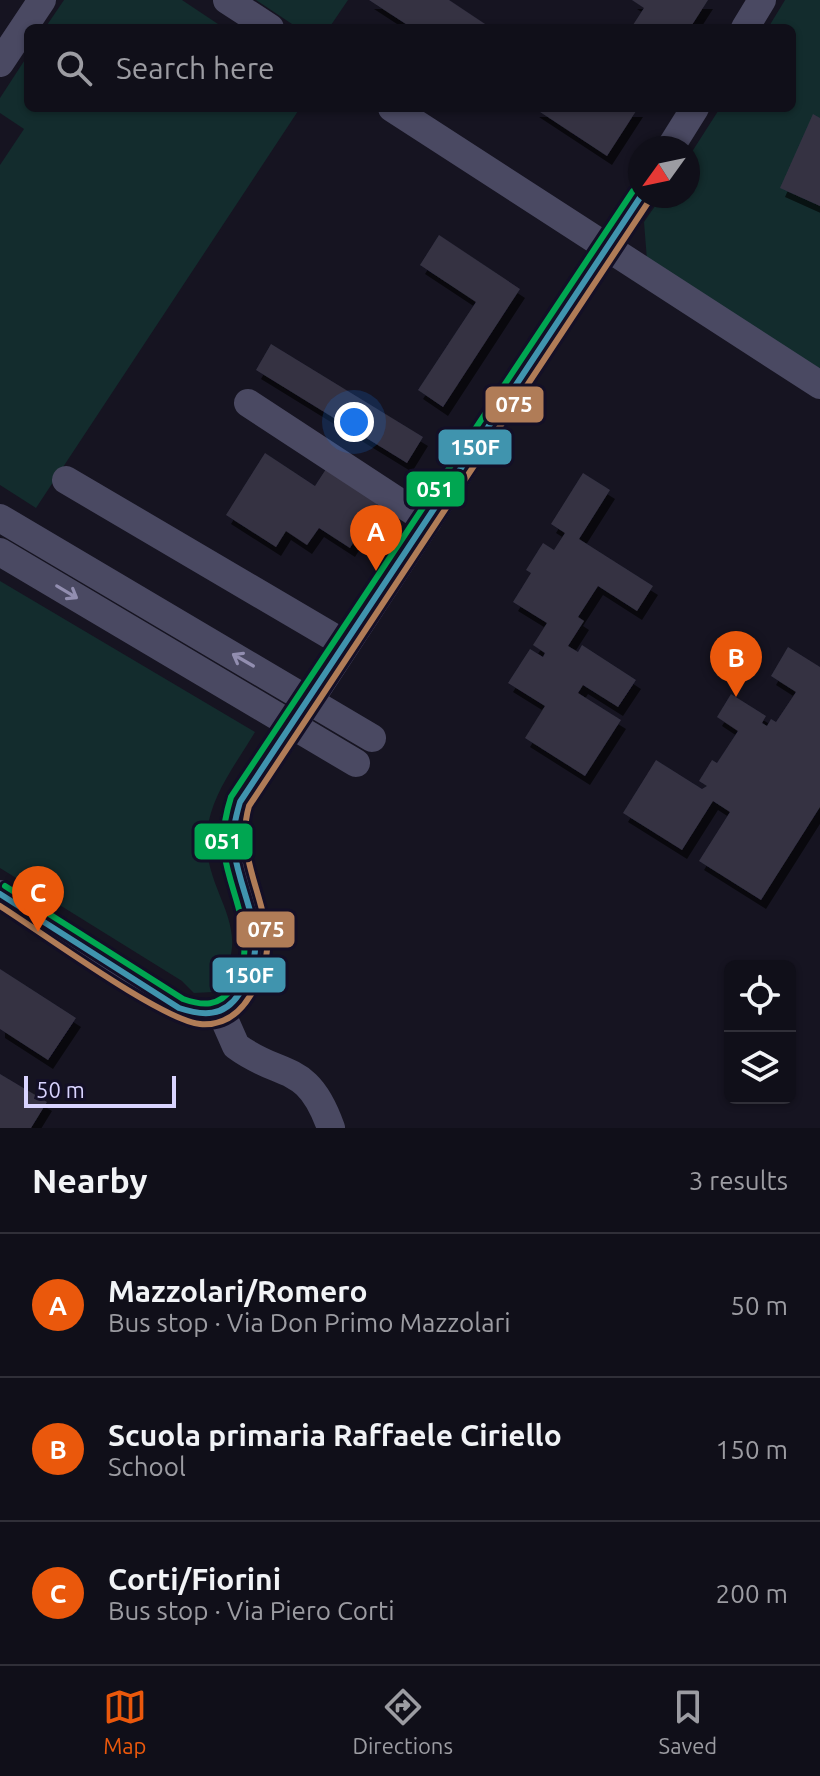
<!DOCTYPE html>
<html lang="en">
<head>
<meta charset="utf-8">
<style>
  body { margin:0; font-family:Ubuntu,sans-serif; background:#191822; color:#f1f3f6 }
  .controls { position:absolute; right:24px; bottom:24px; display:grid; overflow:hidden; border-radius:12px; box-shadow:0 2px 6px #0004 }
  .controls button { width:72px; height:72px; display:grid; place-items:center; padding:0; border:0; border-bottom:2px solid #302f38; background:#100f19; color:#f1f3f6; font:40px sans-serif }
  .compass { position:absolute; left:628px; top:136px; width:72px; height:72px; border-radius:50%; background:#100f19; box-shadow:0 2px 6px #0004; rotate:237deg }
  .scale { position:absolute; left:24px; bottom:20px; width:152px; box-sizing:border-box; padding-left:8px; border:4px solid #d9d4ff; border-top:0; font-size:22px; line-height:28px; white-space:nowrap; color:#d9d4ff; -webkit-text-stroke:6px #130f26; paint-order:stroke }
  .you { position:absolute; left:354px; top:422px; width:28px; height:28px; margin:-20px; border:6px solid #fff; border-radius:50%; background:#1a73e8; box-shadow:0 0 0 12px #1a73e833 }
  .badge { display:grid; place-items:center; width:52px; height:52px; border-radius:50%; background:#ea580c; color:#fff; font-size:26px; font-weight:700 }
  .pin { position:absolute; translate:-50% -66px; filter:drop-shadow(0 2px 4px #0008) }
  .pin::after { content:''; position:absolute; top:42px; width:28px; height:24px; background:inherit; clip-path:polygon(0 0,100% 0,50% 100%) }
  .list { margin:0; padding:0; list-style:none }
  h2 { display:flex; justify-content:space-between; align-items:center; height:104px; margin:0; padding:0 32px; font-size:34px }
  h2 small { font-size:26px; font-weight:400; color:#9c9ca2 }
  .list li { display:grid; grid-template-columns:52px 1fr auto; gap:24px; align-items:center; box-sizing:border-box; height:144px; padding:0 32px; border-top:2px solid #302f38 }
  .list b { display:block; font-size:30px; white-space:nowrap }
  .list p { margin:0; font-size:26px; white-space:nowrap; color:#9c9ca2 }
  .list em { font-size:26px; font-style:normal; color:#9c9ca2 }
  .icon { flex:none; width:44px; height:44px; fill:none; stroke:currentColor; stroke-width:2; stroke-linecap:round; stroke-linejoin:round }
  .map { position:relative; flex:none; width:820px; height:1128px; overflow:hidden }
  .search { position:absolute; background:#100f19; box-shadow:0 2px 6px #0004; left:24px; right:24px; top:24px; height:88px; display:flex; align-items:center; gap:20px; box-sizing:border-box; padding:0 28px; border-radius:12px; color:#9c9ca2; font-size:30px }
  .sheet { height:536px; background:#100f19 }
  nav { display:flex; justify-content:space-around; align-items:center; box-sizing:border-box; height:112px; border-top:2px solid #302f38; background:#100f19; font-size:22px; color:#9c9ca2 }
  nav a { display:grid; justify-items:center; gap:4px }
  nav .on { color:#ea580c }
  .map>svg:first-child { display:block }
  .green { fill:#132c2d }
  .building { fill:#343243; filter:url(#shadow) }
  .lines { fill:none; stroke-linecap:round; stroke-linejoin:round }
  .minor { stroke:#4a4962; stroke-width:28 }
  .bus-1-casing { stroke:#130f26; stroke-width:12 }
  .bus-2-casing { stroke:#130f26; stroke-width:12 }
  .bus-3-casing { stroke:#130f26; stroke-width:12 }
  .bus-1 { stroke:#4094ae; stroke-width:6 }
  .bus-2 { stroke:#b07c57; stroke-width:6 }
  .bus-3 { stroke:#00a651; stroke-width:6 }
  .oneway { stroke:#928eb0 }
  .line-badge { stroke:#130f26; stroke-width:3 }
  .badge-label { font-size:22px; text-anchor:middle; font-weight:bold; fill:#fff }
</style>
</head>
<body>
<div class="map">
<svg width="820" height="1128" viewBox="0 0 820 1128">
  <defs>
    <filter id="shadow"><feDropShadow dx="5" dy="9" stdDeviation="0" flood-color="#0009"/></filter>
  </defs>
  <rect width="100%" height="100%" fill="#161421"/>
  <path class="green" d="M64,0H182L224,28H45Z
    M256,0H348L329,28H298Z
    M785,0H820V373L647,260L644,222L662,196H688V158L720,108H792V28H768Z
    M28,55V108H300L36,508L0,485V165L24,129L0,113V98Z
    M0,581L255,732C236,764 211,795 207,832C201,896 262,927 213,992L194,993L182,981L0,868Z"/>
  <path class="building" d="M369,0H449L491,28H412Z
    M632,0H708L690,28H631L644,8Z
    M534,108H638L607,156Z
    M813,114L820,118V206L780,188Z
    M439,235L520,289L443,407L418,390L476,302L420,265Z
    M271,344L423,437L407,463L256,370Z
    M265,453L315,486L326,469L378,503L350,548L319,528L307,545L286,531L276,547L226,515Z
    M583,473L610,490L579,539L653,586L637,611L598,586L578,617L584,621L568,646L578,652L582,645L636,680L618,707L583,685L578,693L621,720L585,776L525,738L545,706L508,683L530,649L543,657L545,653L533,645L547,623L513,602L531,573L526,570L543,543L554,550L565,533L551,524Z
    M788,647L820,667V807L761,900L699,861L730,812L713,801L682,850L623,813L656,760L702,789L707,786L699,781L712,760L717,763L738,731L717,717L731,694L766,716L762,723L767,726L771,719L776,722L796,692L771,676Z
    M0,969L76,1018L48,1060L0,1029Z
    M0,1074L47,1102L31,1128H0Z"/>
  <g class="lines">
    <path class="minor" d="M227,0L270,28
      M745,28L762,0
      M0,63L42,0
      M392,108L820,385
      M670,148L695,108
      M248,403L428,521
      M66,480L345,644
      M0,518L372,738
      M0,552L356,763
      M0,894L179,1008C200,1016 219,1019 235,1001C296,934 208,866 240,802L310,700L641,196
      M221,1012L236,1046C282,1080 307,1060 331,1128"/>
    <defs>
      <path id="bus-1" d="M0,894L179,1008C203,1016 224,1017 239,994C274,941 243,906 234,851C232,833 235,819 240,802L641,196"/>
      <path id="bus-2" d="M0,906C40,931 161,1020 200,1024C224,1026 239,1014 250,996C259,982 266,967 267,950C269,899 234,858 249,806L649,201"/>
      <path id="bus-3" d="M5,886L183,999C203,1006 219,1007 232,988C262,941 231,900 224,852C222,832 225,816 231,797L633,191"/>
    </defs>
    <use href="#bus-1" class="bus-1-casing"/>
    <use href="#bus-2" class="bus-2-casing"/>
    <use href="#bus-3" class="bus-3-casing"/>
    <use href="#bus-1" class="bus-1"/>
    <use href="#bus-2" class="bus-2"/>
    <use href="#bus-3" class="bus-3"/>
  </g>
  <defs><path id="oneway-shaft" d="M-6 0H5M1.5-3L5.5 0L1.5 3" fill="none" stroke-width="1.6" stroke-linecap="round" stroke-linejoin="round" transform="scale(2)"/></defs>
  <g class="oneway">
    <use href="#oneway-shaft" transform="translate(67 592) rotate(31)"/>
    <use href="#oneway-shaft" transform="translate(243 660) rotate(-150)"/>
  </g>
  <g class="line-badge">
    <rect x="484" y="385" width="61" height="39" rx="8" fill="#b07c57"/>
    <rect x="437" y="428" width="76" height="38" rx="8" fill="#4094ae"/>
    <rect x="405" y="470" width="61" height="38" rx="8" fill="#00a651"/>
    <rect x="193" y="822" width="61" height="39" rx="8" fill="#00a651"/>
    <rect x="235" y="910" width="61" height="39" rx="8" fill="#b07c57"/>
    <rect x="211" y="956" width="76" height="38" rx="8" fill="#4094ae"/>
  </g>
  <g class="badge-label">
    <text x="514" y="412">075</text>
    <text x="475" y="455">150F</text>
    <text x="435" y="497">051</text>
    <text x="223" y="849">051</text>
    <text x="266" y="937">075</text>
    <text x="249" y="983">150F</text>
  </g>
</svg>
<div class="controls">
<button><svg class="icon" aria-label="locate" viewBox="0 0 24 24"><circle cx="12" cy="12" r="6"/><path d="M12 2v4M12 18v4M2 12h4M18 12h4"/></svg></button>
<button><svg class="icon" aria-label="layers" viewBox="0 0 24 24"><path d="M12 4l9 5-9 5-9-5zM3 14l9 5 9-5"/></svg></button>
</div>
<svg class="compass" viewBox="-18 -18 36 36"><path d="M0-13l5 13h-10z" fill="#e53935"/><path d="M0 13l5-13h-10z" fill="#9c9ca2"/></svg>
<div class="scale">50 m</div>
<div class="you"></div>
<div class="pin badge" style="left:376px;top:571px">A</div>
<div class="pin badge" style="left:736px;top:697px">B</div>
<div class="pin badge" style="left:38px;top:932px">C</div>
<div class="search"><svg class="icon" aria-label="search" viewBox="0 0 24 24"><circle cx="10" cy="10" r="6"/><path d="M15 15l6 6"/></svg>Search here</div>
</div>
<section class="sheet">
<h2>Nearby<small>3 results</small></h2>
<ul class="list">
<li><span class="badge">A</span><div><b>Mazzolari/Romero</b><p>Bus stop · Via Don Primo Mazzolari</p></div><em>50 m</em></li>
<li><span class="badge">B</span><div><b>Scuola primaria Raffaele Ciriello</b><p>School</p></div><em>150 m</em></li>
<li><span class="badge">C</span><div><b>Corti/Fiorini</b><p>Bus stop · Via Piero Corti</p></div><em>200 m</em></li>
</ul>
</section>
<nav>
<a class="on"><svg class="icon" aria-label="map" viewBox="0 0 24 24"><path d="M3 6l6-2 6 2 6-2v14l-6 2-6-2-6 2zM9 4v14M15 6v14"/></svg>Map</a>
<a><svg class="icon" aria-label="directions" viewBox="0 0 24 24"><path d="M12 3l9 9-9 9-9-9zM9 14v-3h6M13 9l2 2-2 2"/></svg>Directions</a>
<a><svg class="icon" aria-label="saved" viewBox="0 0 24 24"><path d="M7 4h10v16l-5-4-5 4z"/></svg>Saved</a>
</nav>
</body>
</html>
